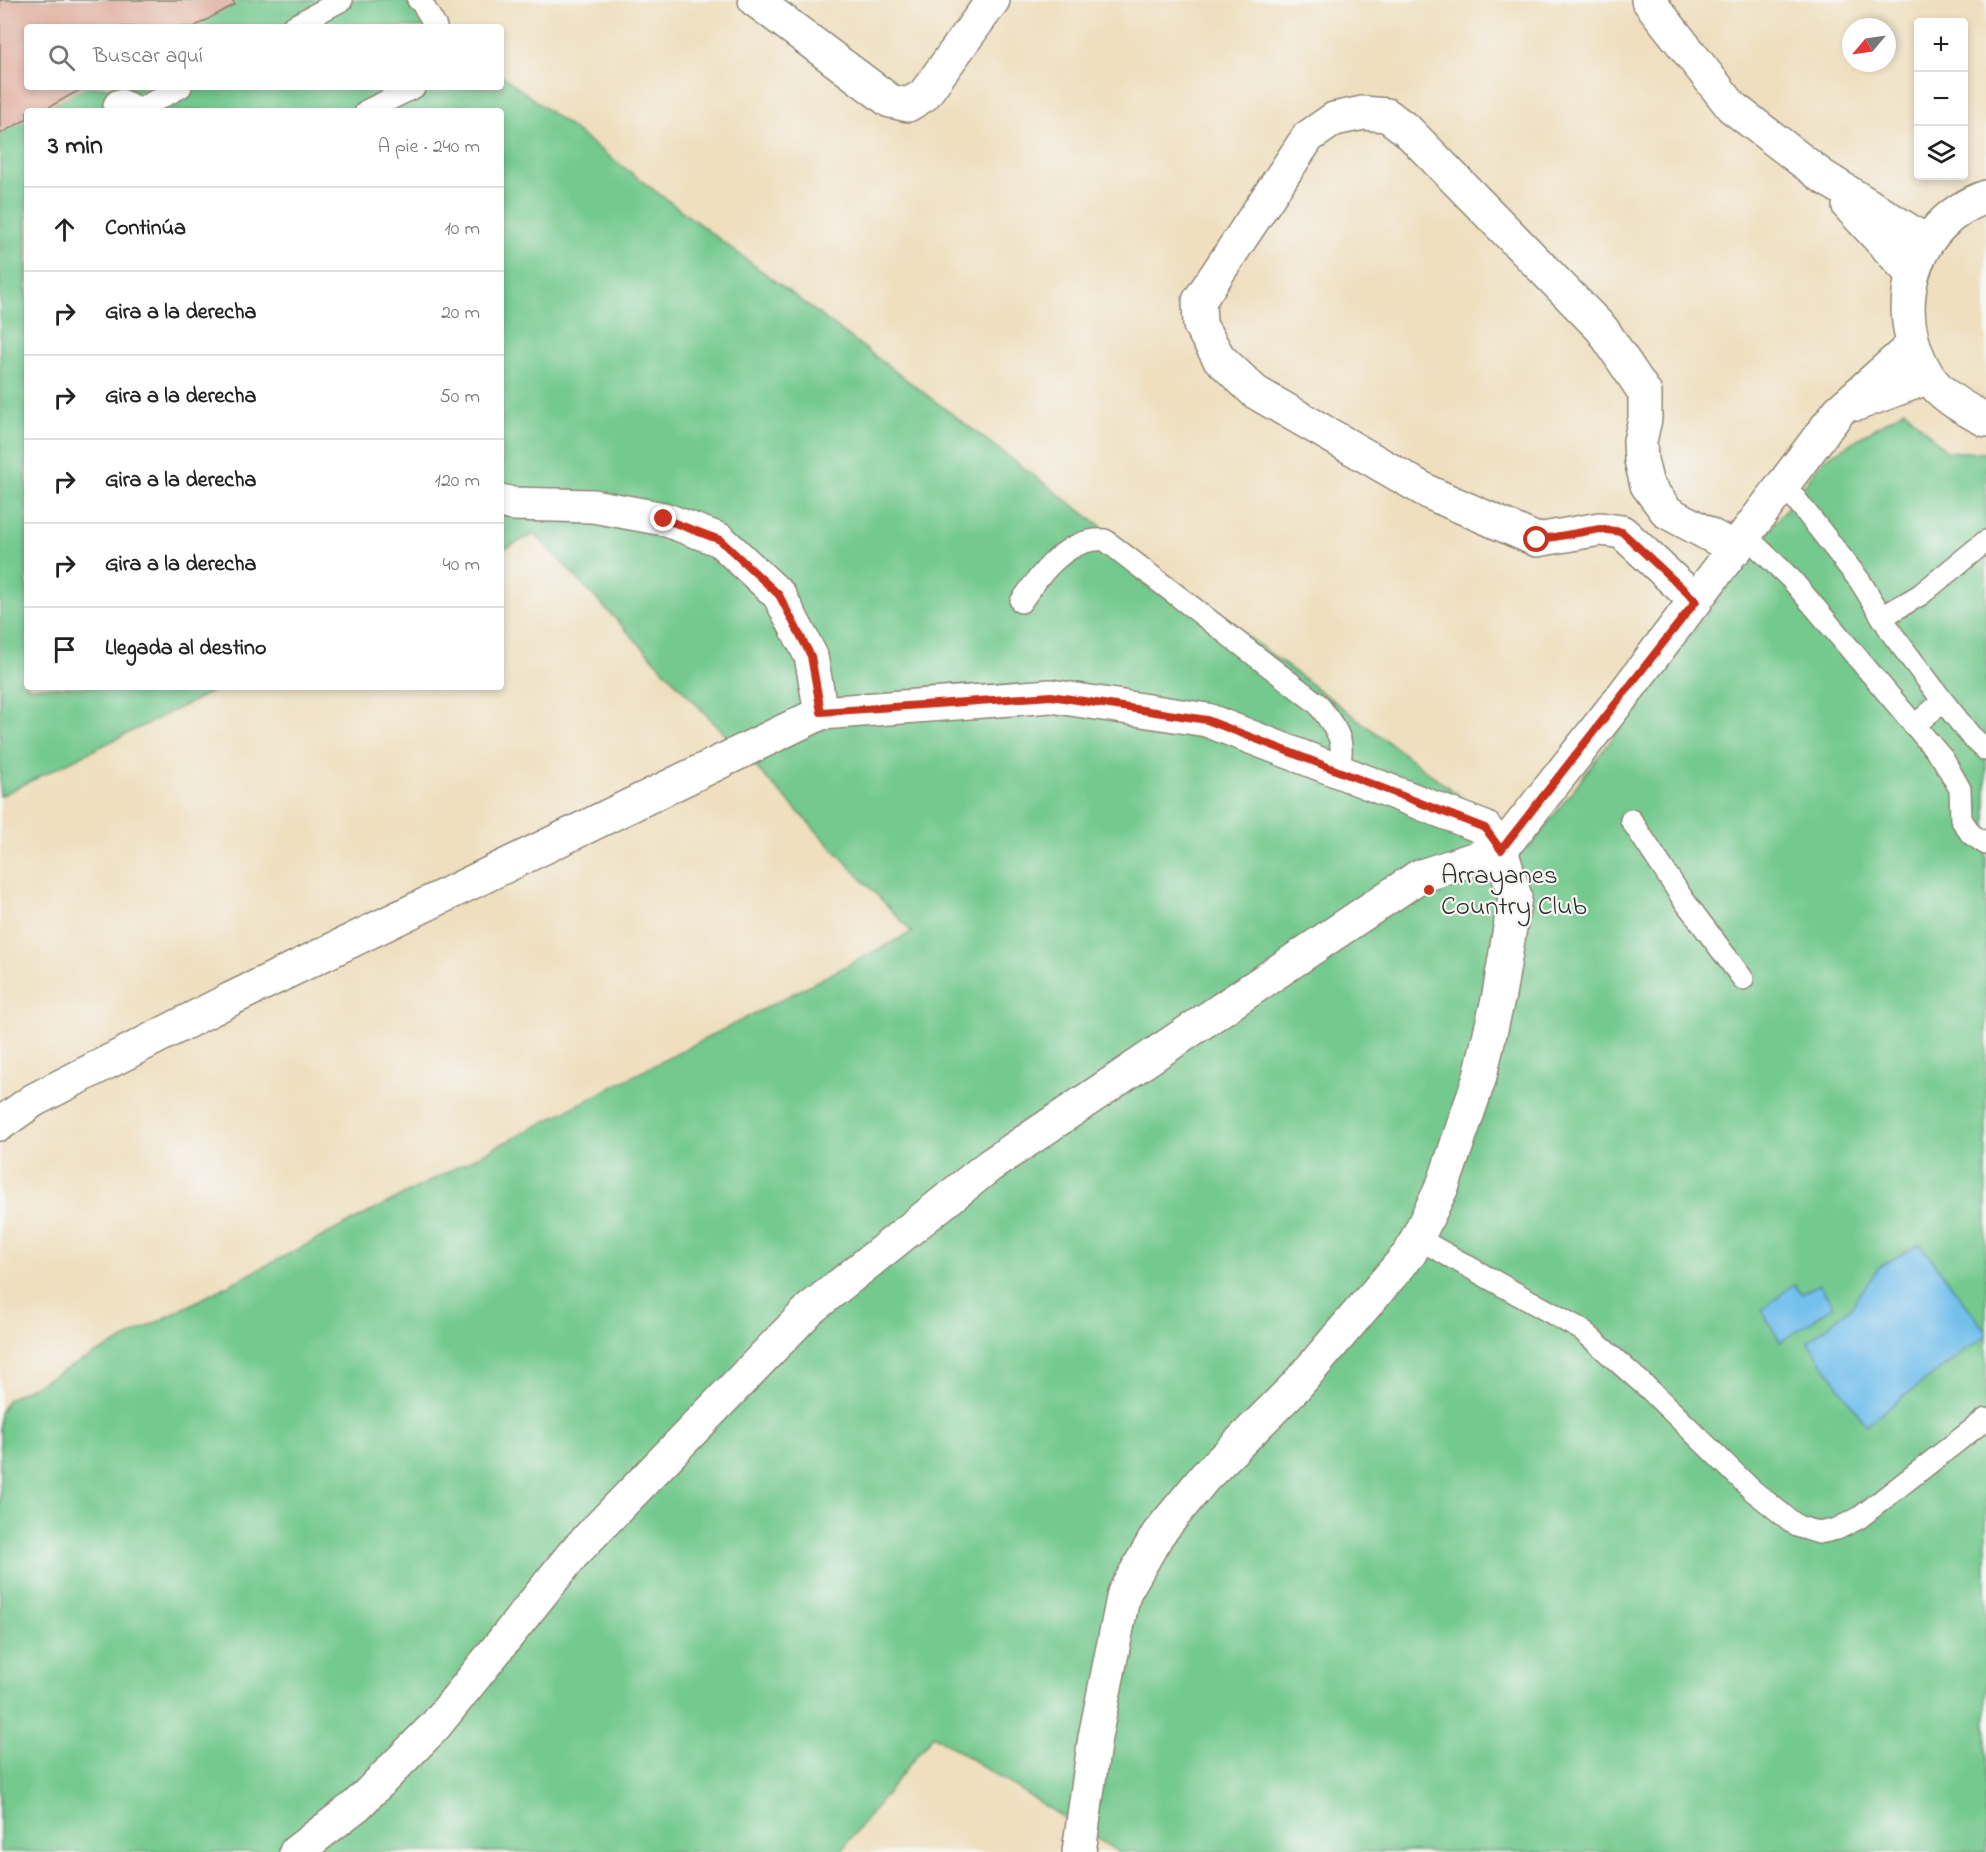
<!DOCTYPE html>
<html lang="es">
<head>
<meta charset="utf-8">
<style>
  body { margin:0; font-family:"Indie Flower",sans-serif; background:#f2f2f2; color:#222 }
  .controls { position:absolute; right:18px; top:18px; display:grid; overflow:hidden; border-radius:6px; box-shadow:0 3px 9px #0003 }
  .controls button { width:54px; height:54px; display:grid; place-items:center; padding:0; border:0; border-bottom:2px solid #e0e0e0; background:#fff; color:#222; font:30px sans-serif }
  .compass { position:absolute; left:1842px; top:18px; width:54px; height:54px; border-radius:50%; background:#fff; box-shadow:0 3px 9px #0003; rotate:241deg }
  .stop { position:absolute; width:18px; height:18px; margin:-14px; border:4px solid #c8321e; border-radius:50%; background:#fff }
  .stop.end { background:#c8321e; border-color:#fff; box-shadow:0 2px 6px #0008 }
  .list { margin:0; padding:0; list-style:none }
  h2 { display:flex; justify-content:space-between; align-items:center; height:78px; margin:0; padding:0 24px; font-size:26px }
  h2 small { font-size:20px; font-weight:400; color:#767676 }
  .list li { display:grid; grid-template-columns:39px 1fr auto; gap:18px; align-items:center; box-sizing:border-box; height:84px; padding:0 24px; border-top:2px solid #e0e0e0 }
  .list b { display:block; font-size:22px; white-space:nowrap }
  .list em { font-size:20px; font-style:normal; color:#767676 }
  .icon { flex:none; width:33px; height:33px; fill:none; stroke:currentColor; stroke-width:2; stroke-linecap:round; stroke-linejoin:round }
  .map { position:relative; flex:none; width:1986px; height:1852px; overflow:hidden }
  .search { position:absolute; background:#fff; box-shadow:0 3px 9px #0003; left:24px; top:24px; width:480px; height:66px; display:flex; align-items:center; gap:15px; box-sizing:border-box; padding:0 21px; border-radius:6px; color:#767676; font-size:22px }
  .panel { position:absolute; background:#fff; box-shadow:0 3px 9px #0003; left:24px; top:108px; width:480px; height:582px; border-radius:6px }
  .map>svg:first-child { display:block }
  .green { fill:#73c98e; stroke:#4f7a5c; stroke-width:1.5 }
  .water { fill:#73c0ed; stroke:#4f768c; stroke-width:1.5 }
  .building { fill:#e1b0a0 }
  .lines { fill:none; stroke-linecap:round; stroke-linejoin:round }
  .service-casing { stroke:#8d8575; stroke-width:24 }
  .minor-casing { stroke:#8d8575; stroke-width:36 }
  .service { stroke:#fff; stroke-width:21 }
  .minor { stroke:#fff; stroke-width:33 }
  .route { stroke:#c8321e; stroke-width:8 }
  .poi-dot { fill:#c8321e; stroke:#f6f6f2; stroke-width:2 }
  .labels { text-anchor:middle; stroke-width:4.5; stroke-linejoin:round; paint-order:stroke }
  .poi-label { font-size:27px; fill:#2b2b2b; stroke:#f6f6f2; text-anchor:start }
</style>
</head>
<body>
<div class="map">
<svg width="1986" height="1852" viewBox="0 0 1986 1852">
  <rect width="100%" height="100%" fill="#f6f6f2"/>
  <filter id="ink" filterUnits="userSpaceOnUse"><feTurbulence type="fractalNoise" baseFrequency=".0167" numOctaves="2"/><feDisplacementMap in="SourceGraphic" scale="12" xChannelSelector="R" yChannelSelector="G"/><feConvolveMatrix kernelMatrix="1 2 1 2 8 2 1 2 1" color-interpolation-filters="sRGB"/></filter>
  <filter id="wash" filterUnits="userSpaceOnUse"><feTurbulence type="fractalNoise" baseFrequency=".008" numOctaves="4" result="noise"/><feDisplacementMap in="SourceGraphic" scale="24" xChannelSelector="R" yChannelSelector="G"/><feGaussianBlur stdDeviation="1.35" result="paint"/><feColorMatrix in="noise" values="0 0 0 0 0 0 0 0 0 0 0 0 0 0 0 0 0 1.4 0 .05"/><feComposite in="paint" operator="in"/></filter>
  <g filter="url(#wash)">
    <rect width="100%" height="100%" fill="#efdfbf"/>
    <path class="green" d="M0,0H402L437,27H27V87H501V75L1529,848L1823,460L1905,410L1946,451L1986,453V1852H1118L933,1735L840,1852H0V1413L8,1399L912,932L535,534L501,550V111H27V687H222L0,796Z"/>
    <path class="water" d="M1920,1244L1986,1331V1335L1866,1425L1808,1342L1852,1306L1879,1267Z
      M1794,1284L1801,1294L1819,1284L1834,1306L1780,1342L1762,1310Z"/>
    <g id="blocks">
      <path class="building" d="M0,0H232L235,4L194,27H27V87H85L42,111H27V119L0,134Z"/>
    </g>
  </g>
  <g filter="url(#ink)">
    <use href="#blocks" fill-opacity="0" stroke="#8d8575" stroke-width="1.5"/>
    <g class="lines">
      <defs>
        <path id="service" d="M418,0L422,3L436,27
          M292,27L342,0
          M136,111L181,87
          M366,111L415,87
          M1784,484L1860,581L1893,635L1943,701L1970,735L1986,750
          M1746,536L1791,579L1943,759L1960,789L1961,819L1971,834L1986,844
          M1021,602C1040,574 1067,537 1105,540L1318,704C1337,732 1347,737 1338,773
          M1882,617L1920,595L1986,541
          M1914,726L1943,701
          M1631,820L1683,899L1743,979
          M1417,1238L1582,1330L1651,1391L1752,1490L1797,1526L1819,1533L1837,1529L1859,1518L1986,1419"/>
        <path id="minor" d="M755,0L890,101L908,105L924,95L993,0
          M1648,0L1732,107L1822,176L1927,242
          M120,106L131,111
          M1986,197C1911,223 1887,311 1928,376C1942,397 1965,409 1986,420
          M1849,206L1912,274
          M1857,404L1929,377
          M501,501L512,504L593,506L664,519L720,540L779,595L811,656L821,713
          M1696,601L1622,532L1600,529L1537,540L1430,493L1255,392L1219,358L1200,325L1199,301L1308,137L1334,119L1363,113L1387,115L1408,131L1602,329L1645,393V419L1640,441L1641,460L1647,485L1667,512L1736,549
          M0,1124L34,1100L231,999L821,713L1051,696L1207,720L1485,828L1501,850L1515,897L1499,995L1479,1080L1443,1185L1410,1253L1296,1386L1205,1477L1158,1534L1124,1593L1095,1737L1079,1852
          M296,1852L357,1805L435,1726L573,1554L810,1309L989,1166L1418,877L1501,850L1621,698L1839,411L1913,345"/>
      </defs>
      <use href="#service" class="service-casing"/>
      <use href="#minor" class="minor-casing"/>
      <use href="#service" class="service"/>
      <use href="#minor" class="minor"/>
    </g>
  </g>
  <g class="lines" filter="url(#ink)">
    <path class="route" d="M664,519L720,540L779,595L811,656L821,712L1051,696L1207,720L1485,828L1501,850L1696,601L1622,532L1600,529L1537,540"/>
  </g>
  <circle class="poi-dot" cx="1429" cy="890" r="6"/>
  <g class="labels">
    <g class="poi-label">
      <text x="1441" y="883">Arrayanes<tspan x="1441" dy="31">Country Club</tspan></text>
    </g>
  </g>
</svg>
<div class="controls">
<button>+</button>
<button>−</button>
<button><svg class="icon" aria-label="layers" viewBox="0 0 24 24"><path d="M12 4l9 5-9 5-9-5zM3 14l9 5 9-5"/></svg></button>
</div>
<svg class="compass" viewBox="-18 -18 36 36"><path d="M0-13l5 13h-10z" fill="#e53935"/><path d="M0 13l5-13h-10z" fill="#767676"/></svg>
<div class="stop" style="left:1537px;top:540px"></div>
<div class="stop end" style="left:664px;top:519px"></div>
<div class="search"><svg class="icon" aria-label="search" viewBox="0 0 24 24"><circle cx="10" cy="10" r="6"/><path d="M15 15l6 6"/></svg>Buscar aquí</div>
<section class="panel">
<h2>3 min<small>A pie · 240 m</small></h2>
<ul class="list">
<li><svg class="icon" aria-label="ahead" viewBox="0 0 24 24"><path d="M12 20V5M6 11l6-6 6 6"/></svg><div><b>Continúa</b></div><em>10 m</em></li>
<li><svg class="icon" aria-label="right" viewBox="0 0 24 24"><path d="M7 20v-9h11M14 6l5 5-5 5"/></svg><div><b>Gira a la derecha</b></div><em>20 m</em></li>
<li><svg class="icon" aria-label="right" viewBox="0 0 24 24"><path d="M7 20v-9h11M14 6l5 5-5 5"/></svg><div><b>Gira a la derecha</b></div><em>50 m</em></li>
<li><svg class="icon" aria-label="right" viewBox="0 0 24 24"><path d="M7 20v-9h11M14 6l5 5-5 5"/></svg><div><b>Gira a la derecha</b></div><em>120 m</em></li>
<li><svg class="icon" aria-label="right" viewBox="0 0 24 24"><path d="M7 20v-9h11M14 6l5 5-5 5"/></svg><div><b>Gira a la derecha</b></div><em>40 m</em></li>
<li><svg class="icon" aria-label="arrive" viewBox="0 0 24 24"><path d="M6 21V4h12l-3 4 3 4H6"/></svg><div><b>Llegada al destino</b></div></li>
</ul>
</section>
</div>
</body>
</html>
